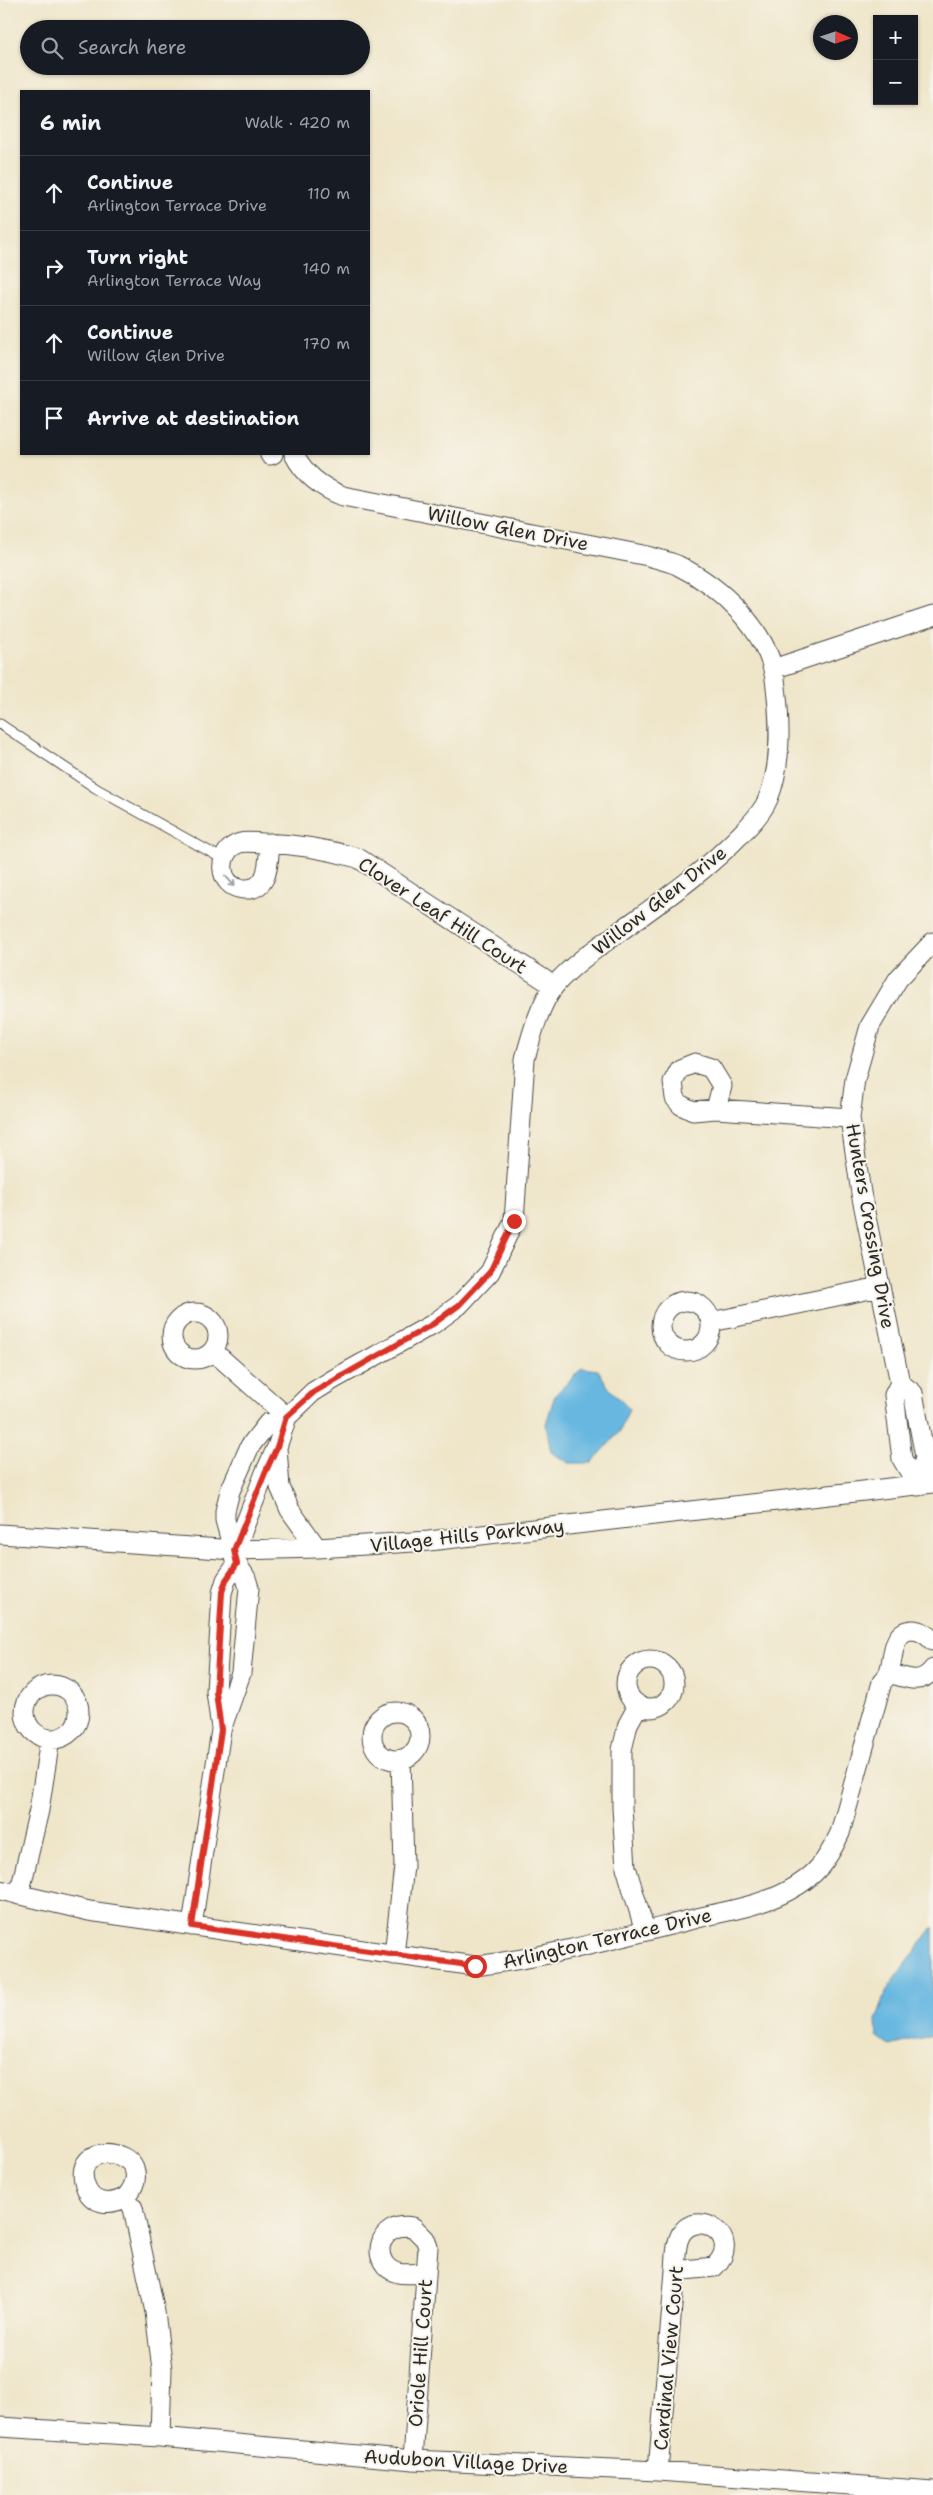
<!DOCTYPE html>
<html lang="en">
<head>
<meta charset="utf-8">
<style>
  body { margin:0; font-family:"Shantell Sans",sans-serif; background:#20242c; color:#f1f3f6 }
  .controls { position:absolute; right:15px; top:15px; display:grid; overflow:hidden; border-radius:0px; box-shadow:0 1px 4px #0004 }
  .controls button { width:45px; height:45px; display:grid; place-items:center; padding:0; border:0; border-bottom:1px solid #363941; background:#171b24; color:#f1f3f6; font:25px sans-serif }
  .compass { position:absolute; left:813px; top:15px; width:45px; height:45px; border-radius:50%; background:#171b24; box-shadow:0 1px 4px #0004; rotate:93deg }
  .stop { position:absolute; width:15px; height:15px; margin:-11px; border:4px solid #d93025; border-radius:50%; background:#fff }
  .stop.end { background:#d93025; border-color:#fff; box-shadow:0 1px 5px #0008 }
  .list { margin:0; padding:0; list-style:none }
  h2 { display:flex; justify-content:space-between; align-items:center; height:65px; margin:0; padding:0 20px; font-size:21px }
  h2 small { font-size:16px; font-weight:400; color:#9ea1a6 }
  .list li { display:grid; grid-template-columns:32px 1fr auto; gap:15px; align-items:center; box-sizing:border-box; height:75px; padding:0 20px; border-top:1px solid #363941 }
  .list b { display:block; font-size:19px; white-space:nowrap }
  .list p { margin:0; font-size:16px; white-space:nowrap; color:#9ea1a6 }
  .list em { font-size:16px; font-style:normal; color:#9ea1a6 }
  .icon { flex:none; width:28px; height:28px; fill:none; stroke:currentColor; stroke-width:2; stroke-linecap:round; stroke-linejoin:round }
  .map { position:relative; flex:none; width:933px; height:2495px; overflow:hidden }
  .search { position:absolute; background:#171b24; box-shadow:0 1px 4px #0004; left:20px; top:20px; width:350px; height:55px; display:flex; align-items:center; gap:12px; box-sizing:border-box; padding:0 18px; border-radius:28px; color:#9ea1a6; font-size:19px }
  .panel { position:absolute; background:#171b24; box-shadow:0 1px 4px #0004; left:20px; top:90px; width:350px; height:365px; border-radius:0px }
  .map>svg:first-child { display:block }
  .water { fill:#67b7e1; stroke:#497186 }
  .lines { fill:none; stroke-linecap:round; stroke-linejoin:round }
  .service-casing { stroke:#484743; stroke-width:11 }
  .minor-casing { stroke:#484743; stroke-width:21 }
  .service { stroke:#fff; stroke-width:9 }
  .minor { stroke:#fff; stroke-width:19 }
  .oneway { stroke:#a0a0a0 }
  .route { stroke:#d93025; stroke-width:6 }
  .labels { text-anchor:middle; stroke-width:4; stroke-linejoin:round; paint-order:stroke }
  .street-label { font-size:19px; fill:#2b2b2b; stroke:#f7f3e8 }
</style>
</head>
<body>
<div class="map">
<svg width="933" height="2495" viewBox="0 0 933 2495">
  <rect width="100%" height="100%" fill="#f7f3e8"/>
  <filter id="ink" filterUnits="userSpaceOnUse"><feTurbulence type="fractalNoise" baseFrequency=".02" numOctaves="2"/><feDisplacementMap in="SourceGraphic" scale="10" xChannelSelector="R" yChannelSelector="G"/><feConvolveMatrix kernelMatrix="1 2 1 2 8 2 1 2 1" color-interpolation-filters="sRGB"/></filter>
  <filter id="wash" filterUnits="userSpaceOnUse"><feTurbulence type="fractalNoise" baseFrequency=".0096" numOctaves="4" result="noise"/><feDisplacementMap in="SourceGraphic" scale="20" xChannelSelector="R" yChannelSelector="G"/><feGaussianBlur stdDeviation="1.12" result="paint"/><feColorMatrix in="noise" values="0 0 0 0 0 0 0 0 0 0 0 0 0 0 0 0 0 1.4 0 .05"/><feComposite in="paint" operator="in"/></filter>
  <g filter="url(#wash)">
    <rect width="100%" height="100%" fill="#efe6ca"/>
    <path class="water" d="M582,1368L598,1370L609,1388L629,1409L620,1431L592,1463H569L551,1452L546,1424L555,1395Z
      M933,1927V2035L890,2046L877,2036L876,2020L887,1990Z"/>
  </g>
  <g filter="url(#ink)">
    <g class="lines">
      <defs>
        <path id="service" d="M0,724L97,789L223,859"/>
        <path id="minor" d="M270,455L273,454
          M773,669L933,616
          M270,843C268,862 270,891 243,889C217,887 216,850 240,843C247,841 256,843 263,843C296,844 326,849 358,858L554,986
          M716,1109L722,1086L711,1068L695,1063L680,1069L673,1082L675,1098L681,1105L693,1111L716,1109L850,1118
          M661 1326a25 25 0 1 1 50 0a25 25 0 1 1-50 0Z
          M172 1336a23 23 0 1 1 46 0a23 23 0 1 1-46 0Z
          M711,1322L880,1287
          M900,1383L894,1395L902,1459L918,1486
          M277,1448L280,1487L290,1510L317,1548
          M918,1486L925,1457L913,1393L900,1383L861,1193L850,1118L855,1079L870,1026L898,979L933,942
          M0,1534L235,1550L317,1548L429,1541L933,1483
          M235,1550L265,1473L277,1447L287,1417L313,1392L334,1379L433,1324L459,1305L490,1272L514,1221L525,1059C531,1037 540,1003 555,985C573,964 597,948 619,932C662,901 706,871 743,832C752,823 763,811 768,799C783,763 780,717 775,679C768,630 720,586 677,565C668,561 658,559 648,556L343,496C322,488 304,474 294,454
          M626 1684a24 24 0 1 1 48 0a24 24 0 1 1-48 0Z
          M889,1673C906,1678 921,1686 933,1669
          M25 1712a27 27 0 1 1 54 0a27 27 0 1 1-54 0Z
          M638,1706L628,1724L622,1750V1808L626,1867L645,1931
          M372 1736a24 24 0 1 1 48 0a24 24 0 1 1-48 0Z
          M221,1728L216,1692L222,1593L226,1580L237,1564
          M0,1890L89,1911L475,1966C549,1957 622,1937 694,1919C725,1911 760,1906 788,1891C816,1876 827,1861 840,1833L882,1682C885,1679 888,1675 889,1672C894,1658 891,1631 912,1630C921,1630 927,1635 933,1641
          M19,1895L39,1810L50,1739
          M192,1926L221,1730L241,1673L249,1588L246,1578L237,1564L225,1520V1511L230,1491L250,1446L268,1423L287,1417L214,1352
          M394,1955L404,1866L401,1759
          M126,2197C110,2206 91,2205 85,2185C69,2134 165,2150 126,2197L133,2208L155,2312L162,2369L160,2437
          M0,2427L160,2437L413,2460L658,2471L933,2491
          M413,2460L428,2247L425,2239L413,2227C376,2220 369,2265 398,2273C406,2275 416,2273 425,2273
          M658,2471L675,2271C676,2260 675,2246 680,2236C695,2206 746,2237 714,2267L675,2271"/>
      </defs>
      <use href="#service" class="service-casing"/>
      <use href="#minor" class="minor-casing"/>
      <use href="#service" class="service"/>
      <use href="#minor" class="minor"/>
    </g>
    <defs><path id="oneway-shaft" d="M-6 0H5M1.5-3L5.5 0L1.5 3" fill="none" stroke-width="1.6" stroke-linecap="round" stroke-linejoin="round" transform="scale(1.25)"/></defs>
    <use class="oneway" href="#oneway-shaft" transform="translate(230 881) rotate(48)"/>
  </g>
  <g class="lines" filter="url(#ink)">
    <path class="route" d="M475,1966L192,1926L221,1730L216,1692L222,1592L226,1580L237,1564L234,1550L265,1473L277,1447L286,1417L314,1392L433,1324L459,1305L490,1272L514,1221"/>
  </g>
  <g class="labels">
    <g class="street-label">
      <text transform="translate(508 528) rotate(11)" y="7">Willow Glen Drive</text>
      <text transform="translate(659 900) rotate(-38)" y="7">Willow Glen Drive</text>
      <text transform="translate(443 915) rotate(33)" y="7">Clover Leaf Hill Court</text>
      <text transform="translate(871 1226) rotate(80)" y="7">Hunters Crossing Drive</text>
      <text transform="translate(467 1535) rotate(-6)" y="7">Village Hills Parkway</text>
      <text transform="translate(607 1938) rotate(-13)" y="7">Arlington Terrace Drive</text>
      <text transform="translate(420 2353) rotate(-86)" y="7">Oriole Hill Court</text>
      <text transform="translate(668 2358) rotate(-85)" y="7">Cardinal View Court</text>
      <text transform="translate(466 2461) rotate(3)" y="7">Audubon Village Drive</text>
    </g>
  </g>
</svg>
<div class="controls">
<button>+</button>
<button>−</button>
</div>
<svg class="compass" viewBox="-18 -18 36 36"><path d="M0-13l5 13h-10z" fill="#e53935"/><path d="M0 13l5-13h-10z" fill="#9ea1a6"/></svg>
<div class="stop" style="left:475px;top:1966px"></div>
<div class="stop end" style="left:514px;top:1221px"></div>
<div class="search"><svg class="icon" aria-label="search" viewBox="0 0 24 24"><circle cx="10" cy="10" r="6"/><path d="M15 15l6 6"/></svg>Search here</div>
<section class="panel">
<h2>6 min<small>Walk · 420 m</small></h2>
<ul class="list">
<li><svg class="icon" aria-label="ahead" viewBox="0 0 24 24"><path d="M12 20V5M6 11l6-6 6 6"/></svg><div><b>Continue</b><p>Arlington Terrace Drive</p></div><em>110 m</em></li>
<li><svg class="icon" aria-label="right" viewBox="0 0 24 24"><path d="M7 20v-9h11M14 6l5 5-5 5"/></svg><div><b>Turn right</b><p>Arlington Terrace Way</p></div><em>140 m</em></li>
<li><svg class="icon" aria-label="ahead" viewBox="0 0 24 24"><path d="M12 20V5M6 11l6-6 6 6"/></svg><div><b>Continue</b><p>Willow Glen Drive</p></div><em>170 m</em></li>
<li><svg class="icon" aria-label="arrive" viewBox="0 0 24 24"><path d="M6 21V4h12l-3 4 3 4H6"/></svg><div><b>Arrive at destination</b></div></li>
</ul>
</section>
</div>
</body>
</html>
